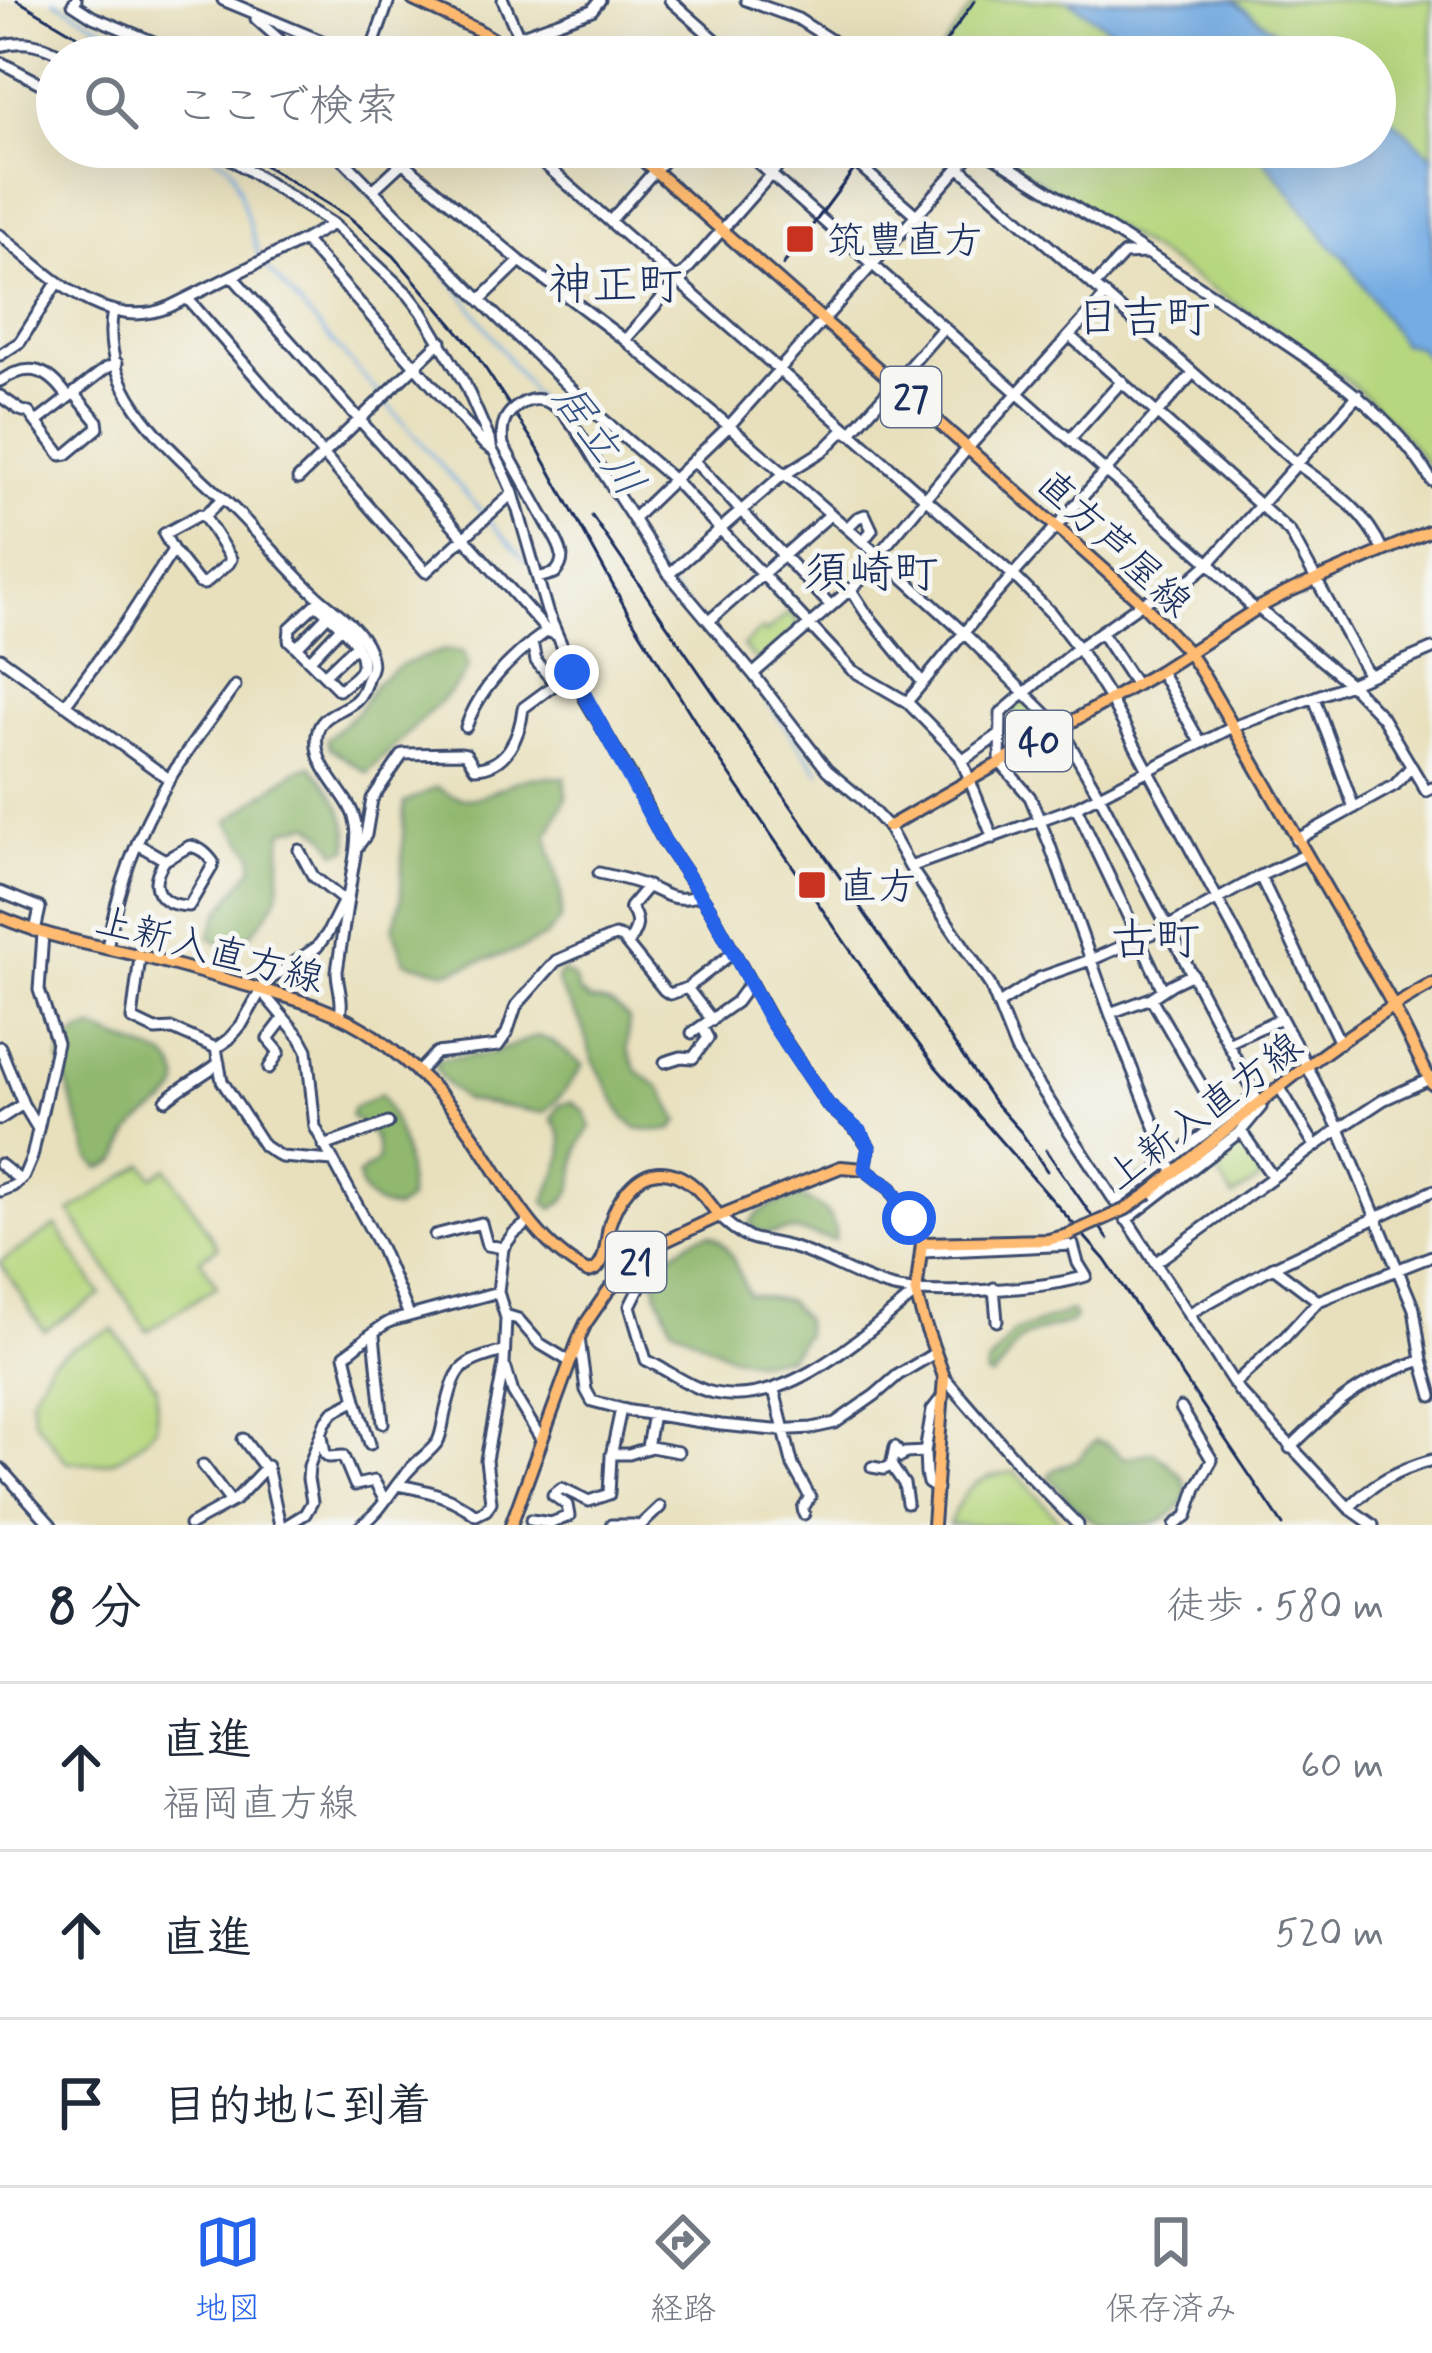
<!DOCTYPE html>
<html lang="ja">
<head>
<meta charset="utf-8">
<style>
  body { margin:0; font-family:Mynerve,"Klee One",sans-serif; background:#f2f2f3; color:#1f2937 }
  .stop { position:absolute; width:36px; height:36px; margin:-27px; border:9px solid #2563eb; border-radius:50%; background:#fff }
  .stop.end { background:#2563eb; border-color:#fff; box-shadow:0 3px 12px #0008 }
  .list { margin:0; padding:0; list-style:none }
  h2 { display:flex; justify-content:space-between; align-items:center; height:156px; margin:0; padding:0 48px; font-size:51px }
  h2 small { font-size:39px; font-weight:400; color:#747a83 }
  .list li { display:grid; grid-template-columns:78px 1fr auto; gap:36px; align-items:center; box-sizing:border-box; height:168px; padding:0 48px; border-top:3px solid #e0e1e3 }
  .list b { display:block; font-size:45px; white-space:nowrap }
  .list p { margin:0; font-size:39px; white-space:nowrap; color:#747a83 }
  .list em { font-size:39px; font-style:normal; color:#747a83 }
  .icon { flex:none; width:66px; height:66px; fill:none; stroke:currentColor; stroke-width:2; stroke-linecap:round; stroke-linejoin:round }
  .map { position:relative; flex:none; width:1432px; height:1525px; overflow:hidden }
  .search { position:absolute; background:#fff; box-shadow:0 12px 48px #0002; left:36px; right:36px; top:36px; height:132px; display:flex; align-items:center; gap:30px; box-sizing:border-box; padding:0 42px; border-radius:66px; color:#747a83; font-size:45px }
  .sheet { height:660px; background:#fff }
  nav { display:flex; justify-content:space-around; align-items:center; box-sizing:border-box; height:168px; border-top:3px solid #e0e1e3; background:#fff; font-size:33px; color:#747a83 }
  nav a { display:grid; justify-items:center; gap:6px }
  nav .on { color:#2563eb }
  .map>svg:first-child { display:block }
  .green { fill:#b7d77f; stroke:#69836e; stroke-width:3 }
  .forest { fill:#91b86e; stroke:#567466; stroke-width:3 }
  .water { fill:#74ace3; stroke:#486ea0; stroke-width:3 }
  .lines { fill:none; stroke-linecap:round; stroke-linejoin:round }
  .stream { stroke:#74ace3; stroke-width:3 }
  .minor-casing { stroke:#3a4a6c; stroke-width:15 }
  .major-casing { stroke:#3a4a6c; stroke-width:16 }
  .minor { stroke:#fff; stroke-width:9 }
  .major { stroke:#ffbb71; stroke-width:10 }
  .tram { stroke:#1b2f5e; stroke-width:3 }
  .rail { stroke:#1b2f5e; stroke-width:3 }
  .minor-bridge-casing { stroke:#3a4a6c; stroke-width:15; stroke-linecap:butt }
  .major-bridge-casing { stroke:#3a4a6c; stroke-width:16; stroke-linecap:butt }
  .minor-bridge { stroke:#fff; stroke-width:9 }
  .major-bridge { stroke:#ffbb71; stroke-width:10 }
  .route { stroke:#2563eb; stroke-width:15 }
  .poi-dot { fill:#c8321e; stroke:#f6f6f2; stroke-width:4.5 }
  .labels { text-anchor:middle; stroke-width:10; stroke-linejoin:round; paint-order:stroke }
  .shield { fill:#f6f6f2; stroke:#5d6b8a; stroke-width:3 }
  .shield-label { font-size:36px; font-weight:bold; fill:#1b2f5e }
  .poi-label { font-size:39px; fill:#1b2f5e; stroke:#f6f6f2; text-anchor:start }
  .street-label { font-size:39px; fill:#1b2f5e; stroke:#f6f6f2 }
  .water-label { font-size:42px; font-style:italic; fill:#365486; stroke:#f6f6f2 }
  .quarter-label { font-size:45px; fill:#1b2f5e; stroke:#f6f6f2 }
</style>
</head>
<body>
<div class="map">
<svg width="1432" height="1525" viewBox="0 0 1432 1525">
  <rect width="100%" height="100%" fill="#f6f6f2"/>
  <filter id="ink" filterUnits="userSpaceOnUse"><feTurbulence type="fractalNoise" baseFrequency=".00833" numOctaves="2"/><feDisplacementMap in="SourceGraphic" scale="24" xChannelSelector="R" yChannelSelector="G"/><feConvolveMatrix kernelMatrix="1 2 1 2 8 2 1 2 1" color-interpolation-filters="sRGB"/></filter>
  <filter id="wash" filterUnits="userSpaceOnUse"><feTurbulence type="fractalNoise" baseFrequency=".004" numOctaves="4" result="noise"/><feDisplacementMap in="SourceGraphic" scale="48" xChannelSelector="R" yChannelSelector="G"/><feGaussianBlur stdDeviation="2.7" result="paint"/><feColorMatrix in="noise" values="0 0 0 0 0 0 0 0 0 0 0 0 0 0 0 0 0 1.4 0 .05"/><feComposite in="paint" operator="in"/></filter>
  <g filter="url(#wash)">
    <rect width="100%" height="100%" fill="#e8e0bc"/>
    <path class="green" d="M977,0H1432V473C1381,392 1292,340 1213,290C1138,241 1061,194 985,147H1375V57H936Z
      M789,612L799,623V627L761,661L755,660L743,646L762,629L766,633Z
      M1026,701L1045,721L1004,746C1005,726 1006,709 1026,701Z
      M1242,1137L1267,1175L1233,1197L1217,1172L1224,1167L1216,1154Z
      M144,1164L153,1177L167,1168L218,1247L200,1259L217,1286L147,1331L70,1212Z
      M56,1226L101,1295L44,1331L0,1262Z
      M113,1329L157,1387L156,1427C126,1458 110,1470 66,1461L34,1419L31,1398L51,1361L71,1348Z
      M1015,1472L1063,1525H949C963,1488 975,1476 1015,1472Z"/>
    <path class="forest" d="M445,650L463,652L469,666L459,683L367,773L329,747L327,739L357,712L377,682L403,664Z
      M311,766C331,788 353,818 348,849L337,852L325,835L310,824L284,830C278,850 281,868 279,888C277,899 273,905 267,914C252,934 248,941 222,945L209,937L220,911L253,867V854L228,821L295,771Z
      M565,777L566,798L547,836L561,892V920L545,937L521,949L447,972L405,962L393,929L401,899L404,803L437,787C469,811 486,793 517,781C532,776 550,778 565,777Z
      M562,971L574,978L579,992L590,1001C609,1000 616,1007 629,1019L627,1048L637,1071L661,1088L679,1121L673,1129L661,1131L636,1128L625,1119L592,1058L581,1023L558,986L557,979Z
      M93,1029L166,1057C202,1094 156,1104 134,1128C118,1146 130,1162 99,1168L90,1159L60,1061L65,1043L81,1032Z
      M537,1036L551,1041L583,1065L564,1092L544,1113L464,1100L443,1080L434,1064L443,1059L491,1054Z
      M381,1094C402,1134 409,1154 408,1200L396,1209C375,1206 362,1198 358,1176L378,1160C378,1134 370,1131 350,1116L353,1108Z
      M572,1102L584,1111L591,1127C587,1133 583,1139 580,1145C569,1172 585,1187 553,1209L545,1202C556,1171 575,1149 552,1119L559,1105Z
      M802,1198C822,1206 838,1217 835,1240C821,1238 809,1233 796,1231C776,1229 764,1242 750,1223C760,1206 783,1202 802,1198Z
      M709,1234C731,1243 739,1274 748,1294L788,1301L804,1320L805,1335L788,1357L755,1361L728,1355L672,1326L658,1294L652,1267L697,1237Z
      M1071,1311L1075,1317L1071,1322C1056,1328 1036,1330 1023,1339C1009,1349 1006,1367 991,1377L986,1375L987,1366L1014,1332Z
      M1096,1440L1107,1444L1124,1458L1154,1452C1164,1461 1183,1473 1186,1486C1190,1503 1166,1521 1151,1525C1140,1525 1116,1525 1104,1525C1082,1520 1063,1492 1048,1476L1054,1470L1077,1460Z"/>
    <path class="water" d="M1068,0H1233L1284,38L1316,57H1151Z
      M1375,103L1432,156V367C1423,353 1420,343 1402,344L1345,258L1330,245L1270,166L1252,147H1375Z"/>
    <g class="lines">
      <path class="stream" d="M54,0L96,24L174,57
        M199,147L227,163L233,170L260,260L379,394
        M323,147L431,256L463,295L537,399
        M385,402L526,562
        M543,407L626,529L673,591L756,686L820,773"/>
    </g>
  </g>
  <g filter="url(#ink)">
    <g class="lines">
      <defs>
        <path id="minor" d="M76,0L73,4L93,17L190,57
          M223,0L360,57
          M503,0L521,42L517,52
          M670,0L735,57
          M746,0L798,19L857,57
          M256,19L299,57
          M519,36L592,10L600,0
          M0,46C24,39 44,44 65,57
          M369,57L389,0
          M0,62L57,92
          M212,147L333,224L409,295L422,312L465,384L513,493L547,611L585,699L632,778L664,841L710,909L771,1020L828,1105L859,1132L869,1147L865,1169
          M331,147L480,300L598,415L675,481L852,670L907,702L960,756L993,838
          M385,147L520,261L625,340L729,426L878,555L964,633L1061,729L1100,797L1261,1107L1241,1131L1126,1220
          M525,147L1013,575L1051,613L1078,648L1110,699L1308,1068L1339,1129L1414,1309L1422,1360L1432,1396
          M740,147L1209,563L1255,610
          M838,147L916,215
          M978,147C1066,202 1155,256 1241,314C1312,362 1386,405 1432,481
          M959,167L1296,463C1333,491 1363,507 1383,551
          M374,189L403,162
          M610,221L676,147
          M0,235C46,272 105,335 169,307L304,240L333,224
          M304,240L483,443L493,450
          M232,276L547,631L556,635
          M1094,286L1124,254L1147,253
          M187,298L426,572L513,493
          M480,300L520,261
          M113,310C96,398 182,457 236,511C262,537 285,566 312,591C331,610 366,629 371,658C373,666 371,669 368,676C365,685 363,694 356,700C342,713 320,713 317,735C312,772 351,792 356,825C359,843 353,863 351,880C346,910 342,940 337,971C337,985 344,1001 340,1014
          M1070,336L1290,532L1369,676
          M625,340L795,147
          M0,355L20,342L57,283
          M0,381C30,362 49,369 68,397
          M0,396L20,410L29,413L61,455L67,454L98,428L97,421L74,393
          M38,421L105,369L117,363
          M850,434L944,327
          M1070,439L1122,381
          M695,462L831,606
          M598,465L669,574L753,674L827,770L863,800L888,827L910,867L990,985L1016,1050L1239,1391L1349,1508L1373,1525
          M298,479L441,341
          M633,519L729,426L977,147
          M847,528L857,518L865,515L872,530L863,541
          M173,550L199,583L204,584L229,563L231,559L204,516
          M669,574L779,478L824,450L845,429
          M538,578L555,573C570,557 557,542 549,527
          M851,590L866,613L923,683
          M316,604C330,616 369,647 361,669C358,677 345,684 339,690L289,640L290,628Z
          M1258,608L1350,684L1382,717L1426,791L1432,788
          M709,621L831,514
          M1101,632L1136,685
          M532,642L536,661L556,685
          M297,647L329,614
          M0,658L169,779
          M310,660L342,626
          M1160,671L1200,742
          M753,674L877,566L878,555L968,448L1106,295
          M324,675L356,645
          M1314,698L1354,808
          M907,702L989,602L1193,373
          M65,705L125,624L173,550L164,534L199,515L204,516L223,498
          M466,727C480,687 512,656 547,631
          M962,761L1000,734
          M1076,807L1163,990
          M1296,840L1395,785L1410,768
          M137,844L165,860L190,846C201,848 207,854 213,862L212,867L189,906C159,905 146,887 165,860
          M358,846L366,835L372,799L403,754L460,753L466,754L475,768C507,767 520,736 523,708L572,672
          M299,850L313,876L343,900
          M910,867L1076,807L1233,727L1350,684L1432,649
          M599,873C613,876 627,879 641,884C666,893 672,904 700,895
          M1260,876L1340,1043
          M0,892L40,908L35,931
          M628,944C637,929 641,922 630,907L648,886
          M107,948C117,888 138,832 169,780C188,747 213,717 235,686
          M140,957L132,1019L155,1030L173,1029L216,1048
          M687,988L712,1020
          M263,990L267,998L300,1037L307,1050L315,1127L381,1249L409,1315
          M1151,998L1221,1119
          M999,1004L1039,978L1093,959L1167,927L1260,876L1305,855
          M1110,1013L1151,998L1172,984L1193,974
          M692,1033L736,1002L750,983
          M1228,1043L1281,1018
          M0,1047L23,1104
          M216,1048L229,1039L242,1024L265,983L317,947L327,934L346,896
          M216,1048L222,1081L264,1146L281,1157L333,1161
          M665,1062L681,1057L693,1058L708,1038L702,1027
          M269,1068L279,1052L268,1039L284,1018
          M417,1073L436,1053L498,1046L507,1033L516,1006L556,961L607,939L615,936L622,938L664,990L670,994L687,988L734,952
          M1280,1088L1315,1146
          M166,1100C183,1085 201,1077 219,1063
          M0,1119L23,1104L38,1129
          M1241,1131L1272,1176
          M324,1146L388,1123
          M0,1164L20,1180
          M1171,1167L1110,1013L1049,843L1030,797L1000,762L1001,713L1078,648L1142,603L1192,578L1209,563L1358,395
          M0,1191L13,1186L24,1176L32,1157L57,1043L39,990L43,934
          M1116,1201L1254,1096
          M719,1216C750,1246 757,1237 794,1248C827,1258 856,1278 890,1287C926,1297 1049,1289 1086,1276L1078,1263L1073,1245L922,1252
          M435,1235L481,1223L487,1245L503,1248
          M643,1256V1280L630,1306L646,1360C667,1370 691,1388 714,1393C786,1409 864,1335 916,1293
          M1155,1263L1339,1129L1383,1100L1432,1078
          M1273,1267L1318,1301
          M994,1288L997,1321
          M1188,1314L1273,1267L1432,1191
          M505,1315L518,1319L539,1343L569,1361
          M374,1335L383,1423
          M579,1338L586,1390L592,1401L630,1411L721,1425L774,1430L812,1428L835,1423L875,1395L898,1375L935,1353
          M506,1369L513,1393L541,1439
          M944,1377L1027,1473L1078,1525
          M1234,1384L1285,1337L1318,1301L1432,1256
          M774,1390L793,1466L810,1497L803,1508L804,1514
          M356,1400L370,1444
          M322,1436L325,1454L329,1457L343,1456L355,1485L374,1481L384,1499
          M243,1439L265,1468
          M647,1447L653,1414
          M1290,1448C1334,1404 1361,1380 1422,1360
          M611,1454H629L651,1447L678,1452
          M203,1465L231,1502
          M891,1465L904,1484L907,1503
          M872,1467L884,1469L891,1466L895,1447L901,1457L905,1453L925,1452
          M0,1468L51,1525
          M397,1485C427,1490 451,1496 476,1515L486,1510L491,1502L486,1460L504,1364L506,1318L498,1292L503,1248L514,1233L529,1222
          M937,1489L928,1483L926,1474L925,1452L932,1410L943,1396
          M1349,1508C1373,1482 1398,1470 1432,1460
          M531,1520L551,1523L569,1516L567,1505L553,1495L562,1488L589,1501L609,1494L611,1456L621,1409
          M190,1525L235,1500L267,1466L280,1525
          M287,1525L305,1514L312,1502L308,1479L309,1466L325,1423L333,1412L356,1400L345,1355C361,1344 374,1329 391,1321L498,1292
          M362,1525C384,1509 392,1487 411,1468C419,1459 432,1451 438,1441C442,1433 443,1421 445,1413C457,1366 457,1364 504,1351
          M611,1525H635
          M641,1525L660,1507
          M1175,1525L1187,1516L1196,1488L1212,1460L1181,1408"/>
        <path id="major" d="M413,0L478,30L523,57
          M628,147L1142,603L1188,652L1202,673L1388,996L1432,1084
          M888,827L1160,671L1258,608L1290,591L1432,530
          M0,917C35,932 68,940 105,948C156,958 206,974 256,988C299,1000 337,1010 374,1036C410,1063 446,1096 471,1133C505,1182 532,1243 588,1272C591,1271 594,1271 597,1268C607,1259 606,1236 610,1223C617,1201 635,1172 660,1172C687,1172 705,1196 719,1216
          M1149,1193C1239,1120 1329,1040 1432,984
          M922,1243L1048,1240L1068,1235
          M511,1525L579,1338L586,1323L608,1291L643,1256L657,1245L719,1216L841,1167L865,1169L891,1189L922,1243L916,1293L923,1319L944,1377L933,1525"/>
      </defs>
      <use href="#minor" class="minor-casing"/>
      <use href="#major" class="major-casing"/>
      <use href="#minor" class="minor"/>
      <use href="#major" class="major"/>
      <path class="tram" d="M935,57L975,0
        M783,265L871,147"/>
      <path class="rail" d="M17,0L113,57
        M235,147L349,217L394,256L470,345L538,449L627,611L713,750L870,979L935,1066L1105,1260L1283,1525
        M592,516L994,1102L1021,1132L1047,1171
        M1046,1150L1108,1239"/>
      <defs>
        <path id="minor-bridge" d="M549,527L503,445C501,431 502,418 514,409C553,376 581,438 598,465"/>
        <path id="major-bridge" d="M1068,1235L1126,1209L1149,1193"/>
      </defs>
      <use href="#minor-bridge" class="minor-bridge-casing"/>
      <use href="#major-bridge" class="major-bridge-casing"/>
      <use href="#minor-bridge" class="minor-bridge"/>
      <use href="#major-bridge" class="major-bridge"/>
    </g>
  </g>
  <g class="lines" filter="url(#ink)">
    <path class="route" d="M572,672L664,841L710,909L770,1020L828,1105L860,1132L869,1147L865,1169L891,1189L909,1218"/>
  </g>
  <g class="poi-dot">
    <rect x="785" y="224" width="30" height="30" rx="6"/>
    <rect x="797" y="870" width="30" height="30" rx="6"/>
  </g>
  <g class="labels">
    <g class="shield">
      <rect x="881" y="367" width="60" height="60" rx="9"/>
      <rect x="1006" y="711" width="66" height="60" rx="9"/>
      <rect x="606" y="1232" width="60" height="60" rx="9"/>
    </g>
    <g class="shield-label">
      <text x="911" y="410">27</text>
      <text x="1039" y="754">40</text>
      <text x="636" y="1275">21</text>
    </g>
    <g class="poi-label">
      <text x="827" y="253">筑豊直方</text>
      <text x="839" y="899">直方</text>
    </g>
    <g class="street-label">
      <text transform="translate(1115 542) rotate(43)" y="14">直方芦屋線</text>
      <text transform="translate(210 948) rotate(15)" y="14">上新入直方線</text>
      <text transform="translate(1203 1110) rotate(-37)" y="14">上新入直方線</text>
    </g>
    <g class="water-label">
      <text transform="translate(600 439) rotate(55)" y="15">居立川</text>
    </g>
    <g class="quarter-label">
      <text x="615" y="299">神正町</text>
      <text x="1143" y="332">日吉町</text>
      <text x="871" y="587">須崎町</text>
      <text x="1155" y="954">古町</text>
    </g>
  </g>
</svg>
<div class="stop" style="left:909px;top:1218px"></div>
<div class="stop end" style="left:572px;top:672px"></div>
<div class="search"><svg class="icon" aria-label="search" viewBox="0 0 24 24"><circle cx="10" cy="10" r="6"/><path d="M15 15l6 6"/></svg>ここで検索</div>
</div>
<section class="sheet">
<h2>8 分<small>徒歩 · 580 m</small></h2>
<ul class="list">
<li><svg class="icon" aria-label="ahead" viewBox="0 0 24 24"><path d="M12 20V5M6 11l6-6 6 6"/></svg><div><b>直進</b><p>福岡直方線</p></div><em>60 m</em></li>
<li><svg class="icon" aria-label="ahead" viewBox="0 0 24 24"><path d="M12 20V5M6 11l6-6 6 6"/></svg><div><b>直進</b></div><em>520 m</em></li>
<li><svg class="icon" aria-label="arrive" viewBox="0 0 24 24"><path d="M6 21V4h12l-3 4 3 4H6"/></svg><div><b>目的地に到着</b></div></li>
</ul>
</section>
<nav>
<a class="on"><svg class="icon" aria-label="map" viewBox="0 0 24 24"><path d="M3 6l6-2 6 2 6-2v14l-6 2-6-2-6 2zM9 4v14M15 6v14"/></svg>地図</a>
<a><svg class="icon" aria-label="directions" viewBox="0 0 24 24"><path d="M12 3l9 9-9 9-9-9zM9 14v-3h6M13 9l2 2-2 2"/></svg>経路</a>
<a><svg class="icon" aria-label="saved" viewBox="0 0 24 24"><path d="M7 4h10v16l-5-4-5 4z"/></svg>保存済み</a>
</nav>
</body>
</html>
